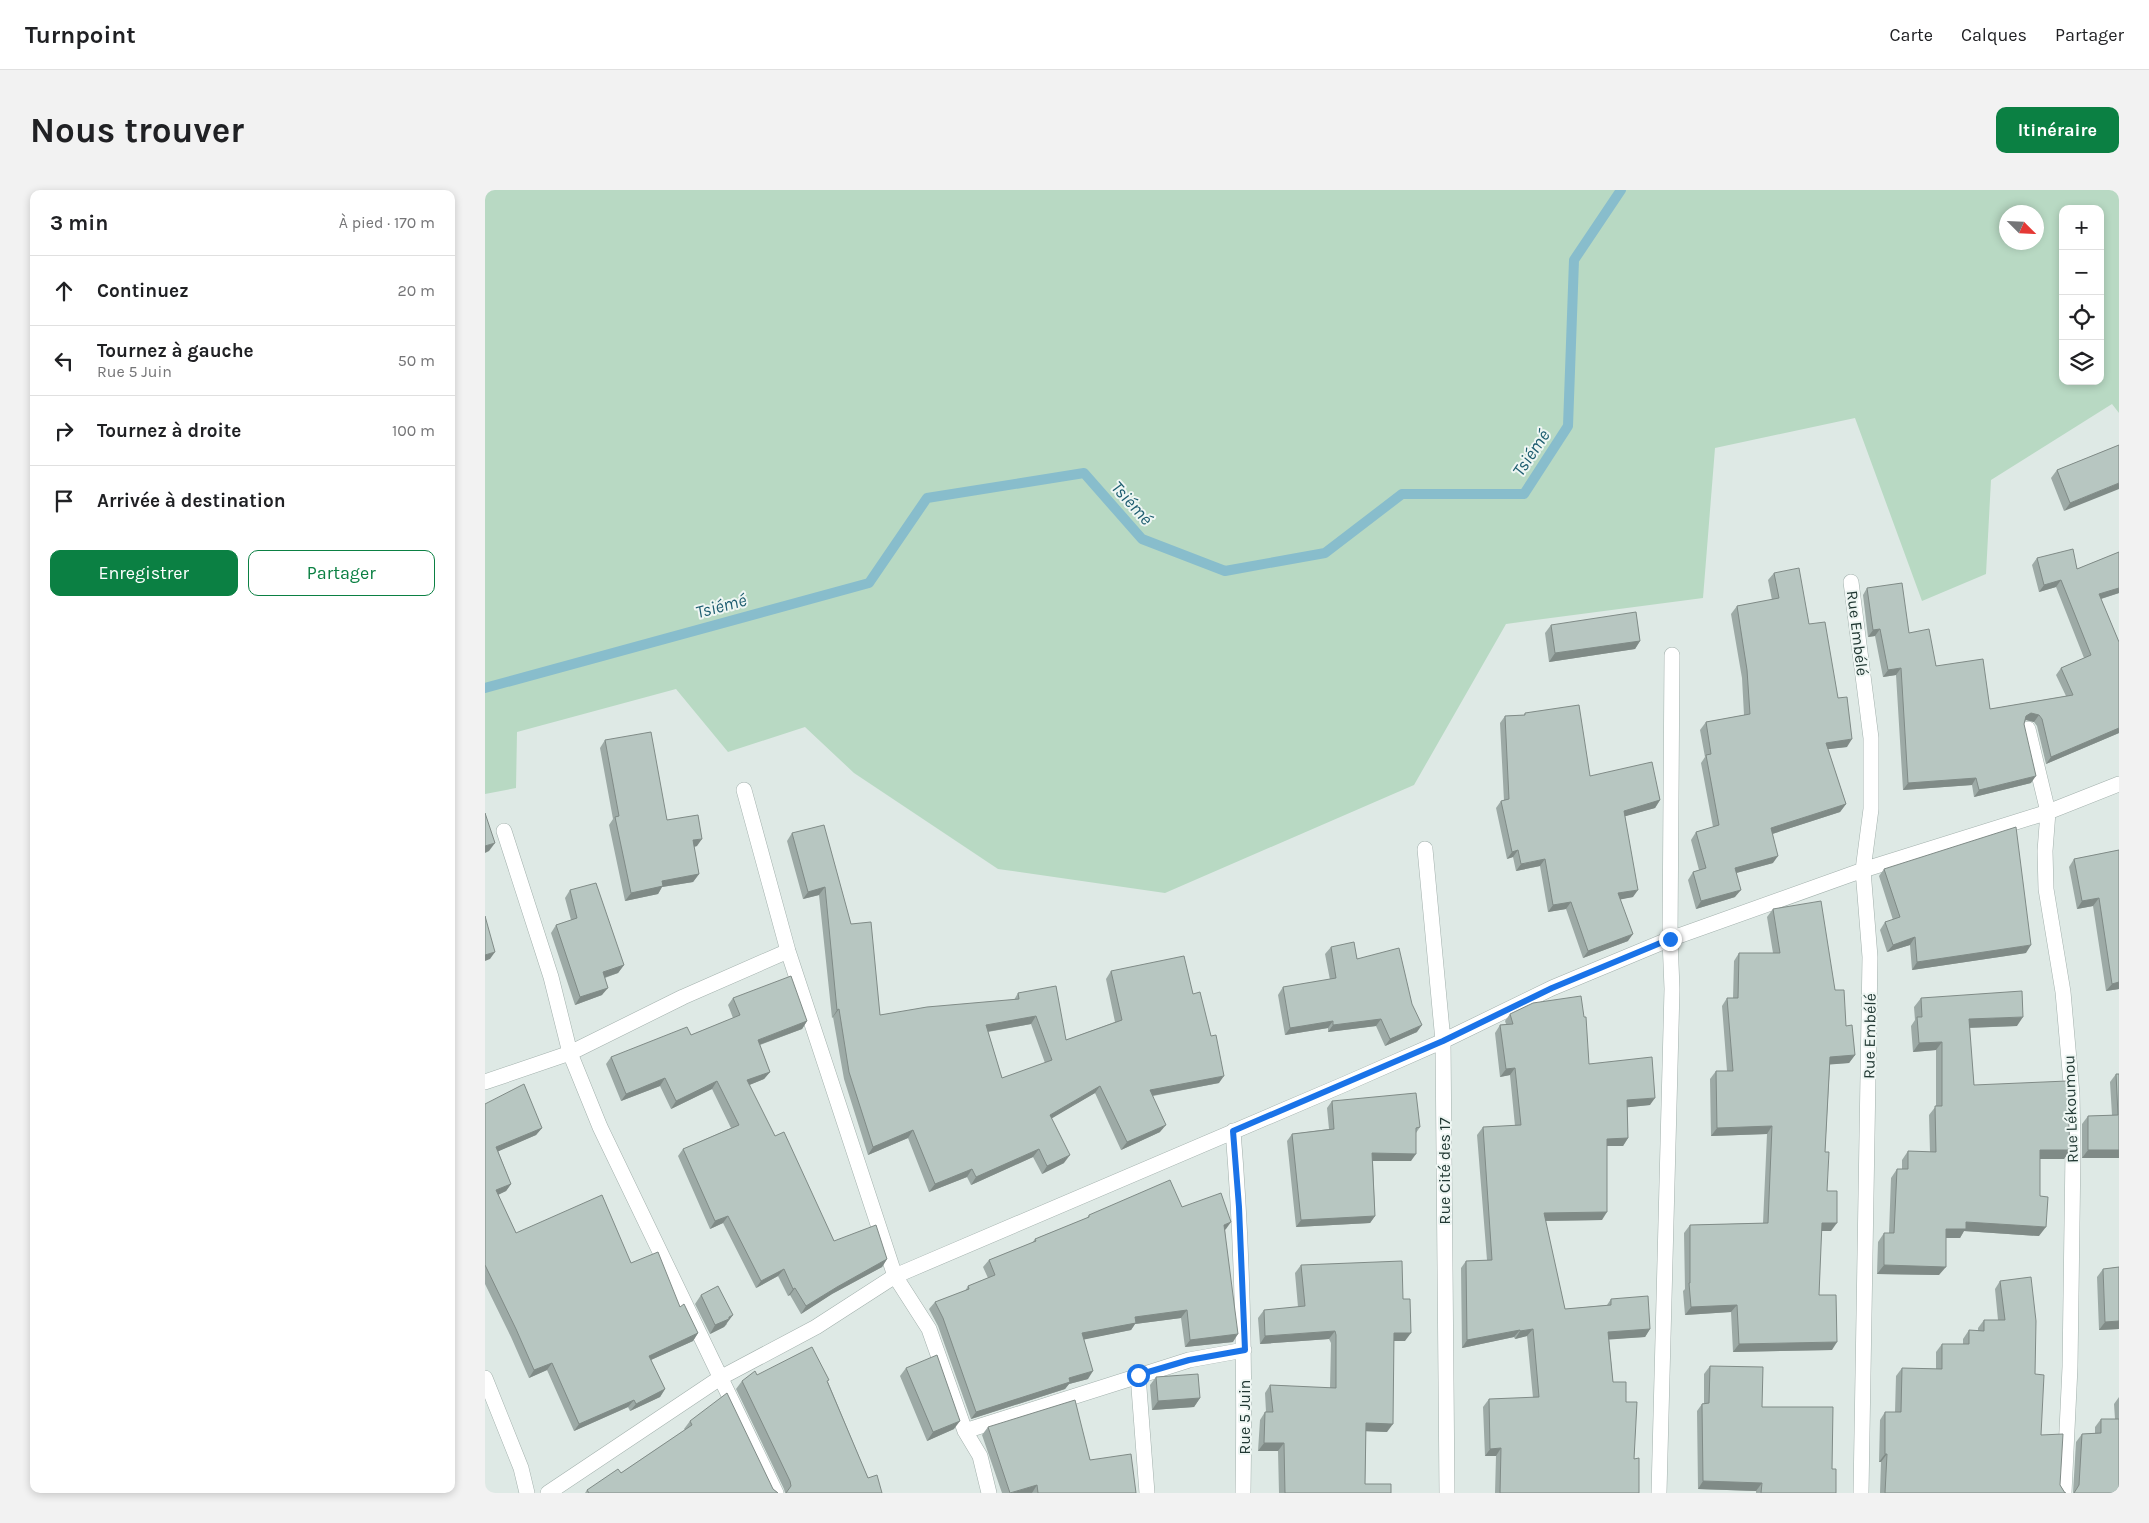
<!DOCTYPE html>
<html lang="fr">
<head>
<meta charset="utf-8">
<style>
  body { margin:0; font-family:Karla,sans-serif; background:#f2f2f2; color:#202124 }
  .controls { position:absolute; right:15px; top:15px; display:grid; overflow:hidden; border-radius:10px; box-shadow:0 2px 8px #0003 }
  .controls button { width:45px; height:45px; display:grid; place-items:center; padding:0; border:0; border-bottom:1px solid #e0e0e0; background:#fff; color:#202124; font:25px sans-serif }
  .compass { position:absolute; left:1514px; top:15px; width:45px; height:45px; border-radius:50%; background:#fff; box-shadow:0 2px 8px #0003; rotate:114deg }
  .stop { position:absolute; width:15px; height:15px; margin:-11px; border:4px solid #1a73e8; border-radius:50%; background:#fff }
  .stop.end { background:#1a73e8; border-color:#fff; box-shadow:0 1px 5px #0008 }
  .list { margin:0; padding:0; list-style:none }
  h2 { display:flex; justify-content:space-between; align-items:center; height:65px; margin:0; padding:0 20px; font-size:21px }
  h2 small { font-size:16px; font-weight:400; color:#757577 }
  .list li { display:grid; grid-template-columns:32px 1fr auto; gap:15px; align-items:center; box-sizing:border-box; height:70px; padding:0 20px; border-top:1px solid #e0e0e0 }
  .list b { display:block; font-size:19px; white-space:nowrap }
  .list p { margin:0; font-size:16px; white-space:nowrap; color:#757577 }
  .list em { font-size:16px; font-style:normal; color:#757577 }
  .actions { display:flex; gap:10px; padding:15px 20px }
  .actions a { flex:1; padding:11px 0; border:1px solid #0b8043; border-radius:10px; text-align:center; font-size:18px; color:#0b8043 }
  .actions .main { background:#0b8043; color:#fff }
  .icon { flex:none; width:28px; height:28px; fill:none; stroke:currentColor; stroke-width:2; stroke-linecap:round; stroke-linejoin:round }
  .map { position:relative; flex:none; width:1634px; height:1303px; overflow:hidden; border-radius:10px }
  header { display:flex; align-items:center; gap:30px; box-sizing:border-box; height:70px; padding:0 25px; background:#fff; border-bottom:1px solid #e0e0e0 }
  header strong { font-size:24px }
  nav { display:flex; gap:28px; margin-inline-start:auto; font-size:18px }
  .intro { display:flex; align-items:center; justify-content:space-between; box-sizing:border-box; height:120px; padding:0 30px }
  h1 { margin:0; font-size:35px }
  .button { padding:12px 22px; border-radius:10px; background:#0b8043; color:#fff; font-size:18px; font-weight:700 }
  main { display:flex; gap:30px; padding:0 30px }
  aside { flex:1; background:#fff; border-radius:10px; box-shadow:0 2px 8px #0003 }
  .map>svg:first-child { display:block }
  .green { fill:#b8d9c3; fill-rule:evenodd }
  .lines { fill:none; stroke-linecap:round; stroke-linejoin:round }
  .stream { stroke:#88bdcc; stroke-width:10 }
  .minor-casing { stroke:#a2b0ac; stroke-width:16 }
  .minor { stroke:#fff; stroke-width:15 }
  .wall { fill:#9daaa6; fill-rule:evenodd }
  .shaded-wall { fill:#808b87 }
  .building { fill:#b7c6c1; stroke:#808b87; fill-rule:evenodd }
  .route { stroke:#1a73e8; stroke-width:6 }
  .labels { text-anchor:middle; stroke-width:4; stroke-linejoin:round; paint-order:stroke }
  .street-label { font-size:16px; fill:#213833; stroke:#eef6f3 }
  .water-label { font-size:18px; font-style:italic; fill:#1e5d70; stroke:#eef6f3 }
</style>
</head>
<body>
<header>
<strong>Turnpoint</strong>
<nav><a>Carte</a><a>Calques</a><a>Partager</a></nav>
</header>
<div class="intro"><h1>Nous trouver</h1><a class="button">Itinéraire</a></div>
<main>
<aside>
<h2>3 min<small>À pied · 170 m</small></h2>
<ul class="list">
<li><svg class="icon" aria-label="ahead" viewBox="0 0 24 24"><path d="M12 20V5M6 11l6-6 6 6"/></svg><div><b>Continuez</b></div><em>20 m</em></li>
<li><svg class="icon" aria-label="left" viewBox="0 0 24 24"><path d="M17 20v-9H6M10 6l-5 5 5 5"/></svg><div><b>Tournez à gauche</b><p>Rue 5 Juin</p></div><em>50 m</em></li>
<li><svg class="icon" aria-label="right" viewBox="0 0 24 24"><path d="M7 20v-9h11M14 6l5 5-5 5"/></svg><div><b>Tournez à droite</b></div><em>100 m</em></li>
<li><svg class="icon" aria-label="arrive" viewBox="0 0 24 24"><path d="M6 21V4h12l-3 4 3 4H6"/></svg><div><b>Arrivée à destination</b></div></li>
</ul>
<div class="actions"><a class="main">Enregistrer</a><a>Partager</a></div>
</aside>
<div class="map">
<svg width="1634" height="1303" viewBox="0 0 1634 1303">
  <rect width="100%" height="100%" fill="#dee9e5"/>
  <path class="green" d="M0,0H1634V223L1627,214L1506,290L1501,384L1437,411L1370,228L1230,258L1218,408L1021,434L929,595L680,703L513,679L369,583L320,537L243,562L191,499L32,542L31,598L0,604ZM1578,19H1615V191H1578ZM1522,22H1552V52H1522Z"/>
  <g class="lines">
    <path class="stream" d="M0,498L384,393L442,308L599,283L657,349L740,381L840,363L917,304H1039L1083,236L1089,70L1136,0"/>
    <defs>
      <path id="minor" d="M1366,392L1386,548V619L1378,680L1385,767L1376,1303
        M1543,539L1563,622L1560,661L1561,699L1578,802L1587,904L1588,961L1585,1177L1579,1303
        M259,600L303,761L410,1086L444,1139L480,1241L495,1266L504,1303
        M19,641L66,787L85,863L115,937L291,1303
        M940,659L958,851L962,1303
        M0,892L85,863L198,807L303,761
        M748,941C758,1062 760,1182 758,1303
        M653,1185L662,1303
        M0,1188L36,1278L42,1303
        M480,1241L704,1170L759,1160
        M63,1303L235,1188L331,1137L410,1086L860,894L958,851L1067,798L1185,749L1378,680L1563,622L1634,594
        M1174,1303L1187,799L1185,749L1187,465"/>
    </defs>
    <use href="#minor" class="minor-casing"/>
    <use href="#minor" class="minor"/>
  </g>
  <path class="wall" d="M1634,255L1579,321L1566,288L1572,280Z
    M1634,362V403L1616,409L1634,452V543L1561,574L1552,536L1549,532L1541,530L1540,531L1539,534L1546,593L1489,607L1487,595L1418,600L1411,485L1398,487L1390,446L1383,447L1378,405L1382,398L1424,443L1451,476L1505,519L1581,506L1571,485L1576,478L1599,468L1571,397L1554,402L1547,375L1552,368L1592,379Z
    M1289,383L1324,434L1362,557L1343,559L1361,614L1355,622L1287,644L1288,673L1251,683L1250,707L1211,719L1203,690L1208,682L1214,680L1206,650L1211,642L1228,637L1216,573L1220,567L1215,540L1221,532L1259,525L1257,488L1246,424L1252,416L1287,410L1283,390Z
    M1066,435L1155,451L1150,459L1064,472L1060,443Z
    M1040,523L1105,586L1175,610L1170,618L1140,626L1148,707L1135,709L1143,751L1098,768L1081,719L1063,722L1055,676L1031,681L1028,667L1022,669L1011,618L1016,611H1019L1015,533L1020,526L1039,525Z
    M120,550L182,630L212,656L209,657L214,684L208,692L177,697L173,704L140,711L124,635L128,629L115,558Z
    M307,643L366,734L395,825L529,810L533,803L581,850L630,832L621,789L626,781L708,804L734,893L668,906L675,942L636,960L610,903L566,928L579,973L557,984L548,967L486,995L482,987L444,1002L423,948L383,965L359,889L348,827L347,828L334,705L318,709L302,651ZM546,834L560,873L517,888L503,842Z
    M1634,660V799L1621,801L1608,716L1592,719L1584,677L1589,669Z
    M1399,679L1541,763L1427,780L1425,755L1402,762L1395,740L1400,732L1408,730L1394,686Z
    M85,700L139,775L133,783L120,788L117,805L90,815L66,743L71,735L86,730L80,708Z
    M1288,719L1350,800L1370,865L1364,873L1345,874L1340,962L1342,1001L1346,1041H1336L1334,1105L1347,1160L1248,1162L1246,1122L1200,1125L1198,1101L1200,1099L1199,1043L1205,1035L1278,1033L1282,944L1226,946L1225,889L1231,881H1242L1237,816L1242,808H1248L1249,771L1254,763H1288L1282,727Z
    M846,757L872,769L932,842L900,856L891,836L843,842V838L800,845L793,805L798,797L845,790L840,764Z
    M248,808L322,831L317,839L275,855L285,882L279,889L264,895L290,946L349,1051L402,1069L397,1077L347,1104L316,1124L305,1105L303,1106L293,1086L271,1098L238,1033L225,1039L193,966L198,959L246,938L227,899L186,919L175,896L136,911L121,874L126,867L206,845L248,828L243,815Z
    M1436,808L1532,836L1484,838L1489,895L1585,960L1579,969H1555L1554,1046L1479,1041L1475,1048H1461L1454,1085L1392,1084L1393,1052L1399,1043H1404L1406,988L1412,979H1417V970L1423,961L1445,962L1444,925L1451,916V860L1428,862L1426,836L1430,830L1429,817Z
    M1025,824L1104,874L1165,915L1142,917L1143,948L1138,956H1122L1117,1030L1060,1031L1080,1119L1122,1115L1126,1109L1165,1139L1160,1147L1124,1149L1128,1192L1141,1212L1154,1303H1010L1011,1266H1000L998,1217L1004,1209L1048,1208L1042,1146L1030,1149L1029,1147L977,1158L976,1078L981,1071L1002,1070L992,945L998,937L1030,936L1025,885L1015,887L1010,843L1015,835L1021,834L1020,831Z
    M1631,884H1634V968H1597V934L1603,926L1627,925L1625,892Z
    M847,911L935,937L931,943L926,971H888L890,1026L885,1033L811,1037L802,951L807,944L844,939L842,918Z
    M0,914L57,938L51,945L13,961L26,994L21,1001L13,1005L31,1043L146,1073L195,1117L213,1143L208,1151L166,1170L180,1199L175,1207L145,1221L143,1217L89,1241L62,1180L44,1188L26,1147L0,1094Z
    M697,1017L741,1039L740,1040L748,1152L700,1157L696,1128L650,1134L646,1140L599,1149L603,1189L584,1194L580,1199L486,1229L453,1136L444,1119L450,1112L480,1101L483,1096L503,1088L498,1077L504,1070L547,1053L550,1049L602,1028L604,1025Z
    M816,1075L920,1151H909L902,1242L881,1241L880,1294L906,1303H794L793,1261H773L775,1230L780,1222H781L780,1203L785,1195L845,1198L846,1153L844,1149L775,1154L773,1128L779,1120L813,1117L810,1083Z
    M1634,1077V1139L1614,1140L1612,1087L1618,1079Z
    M1515,1091L1550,1184L1556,1245L1575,1295L1580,1303H1581H1395L1396,1272H1394L1395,1230L1400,1222H1410L1411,1186L1417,1178L1451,1179V1162L1457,1154H1478V1149L1484,1140L1493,1141V1138L1499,1130H1513L1510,1099Z
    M216,1105L242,1134L239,1137L225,1144L210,1114Z
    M1225,1176L1277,1217L1347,1279L1351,1303H1271V1301L1213,1299L1212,1221L1217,1214L1219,1213V1184Z
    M421,1178L469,1239L442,1251L415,1186Z
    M272,1185L343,1192L383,1288L397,1303H300L299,1299L251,1199L257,1191Z
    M671,1187L715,1208L709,1217L667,1220L665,1195Z
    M1634,1207V1303H1588L1591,1252L1597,1244L1610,1243V1237L1616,1229H1630L1629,1214Z
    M205,1231L293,1303H100L102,1300L136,1283L200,1240L199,1239Z
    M503,1237L605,1270L651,1303H517L497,1245Z"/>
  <path class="shaded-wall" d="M1634,293V299L1579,321L1585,313Z
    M1576,390L1571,397L1554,402L1559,395Z
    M1634,398V403L1609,411L1614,404Z
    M1395,439L1390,446L1383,447L1388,440Z
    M1155,451L1150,459L1064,472L1070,463Z
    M1416,478L1411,485L1398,487L1403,480Z
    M1546,523L1554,525L1549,532L1541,530L1536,533L1541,526Z
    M1634,538V543L1561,574L1566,567Z
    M1367,549L1362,557L1336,560L1341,553Z
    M1551,586L1546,593L1489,607L1494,600Z
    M1491,588L1487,595L1418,600L1423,593Z
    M1175,610L1170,618L1134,628L1139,621Z
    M1361,614L1355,622L1281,646L1286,638Z
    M217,649L212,656L203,658L208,650Z
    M10,653L4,661L0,663V656Z
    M1033,660L1028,667L1022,669L1027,662Z
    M1293,666L1288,673L1244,685L1250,678Z
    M1060,669L1055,676L1031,681L1036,674Z
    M214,684L208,692L177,697L173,704L140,711L146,703L177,691Z
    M340,697L334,705L318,709L323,702Z
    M1153,700L1148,707L1128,711L1133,703Z
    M1256,700L1250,707L1211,719L1216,711Z
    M1614,708L1608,716L1592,719L1597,711Z
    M1086,712L1081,719L1063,722L1068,715Z
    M1148,744L1143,751L1098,768L1103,761Z
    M1430,747L1425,755L1402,762L1408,755Z
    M1546,755L1541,763L1427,780L1432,772Z
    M10,762L5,769L0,771V765Z
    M139,775L133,783L112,790L118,782Z
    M1634,792V799L1621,801L1627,794Z
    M123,798L117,805L90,815L95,807Z
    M354,819L348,827L347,828L352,820Z
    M551,826L546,834L495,843L501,835Z
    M1538,827L1532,836L1477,838L1484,829Z
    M896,829L891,836L843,842L848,835Z
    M322,831L317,839L268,857L273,850Z
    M848,831L843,838L800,845L805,838Z
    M937,835L932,842L900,856L905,849Z
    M1457,852L1451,860L1428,862L1434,853Z
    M1370,865L1364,873L1339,875L1345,867Z
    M1030,878L1025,885L1015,887L1021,879Z
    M285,882L279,889L257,898L262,890Z
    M739,886L734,893L660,907L665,900Z
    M180,888L175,896L136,911L141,904Z
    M232,891L227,899L186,919L191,911Z
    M615,896L610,903L559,933L565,925Z
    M1170,908L1165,915L1136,918L1142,910Z
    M681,935L675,942L636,960L642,952Z
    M1287,936L1282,944L1226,946L1232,938Z
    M57,938L51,945L5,965L11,957Z
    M428,940L423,948L383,965L388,957Z
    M1143,948L1138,956H1116L1122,949Z
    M554,959L548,967L486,995L491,987Z
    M1555,960H1585L1579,969H1549Z
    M1603,960H1634V968H1597Z
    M887,963L931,964L926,971H882Z
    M585,965L579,973L557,984L562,976Z
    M487,979L482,987L444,1002L450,994Z
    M26,994L21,1001L6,1008L11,1000Z
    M1122,1022L1117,1030L1054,1031L1059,1023Z
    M243,1026L238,1033L225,1039L230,1031Z
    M890,1026L885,1033L811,1037L816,1030Z
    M746,1032L741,1039L734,1042L739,1035Z
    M1481,1032L1561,1037L1554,1046L1479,1041L1475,1048H1455L1461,1039Z
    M1337,1033H1352L1346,1041H1331Z
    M402,1069L397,1077L347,1104L316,1124L321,1116L352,1097Z
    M1399,1075L1461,1077L1454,1085L1392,1084Z
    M299,1079L293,1086L271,1098L276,1091Z
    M310,1098L305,1105L303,1106L308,1099Z
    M1252,1115L1246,1122L1200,1125L1206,1117Z
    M702,1120L696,1128L650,1134L646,1140L592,1151L597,1143L650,1127Z
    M248,1125L239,1137L225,1144L230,1135Z
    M1634,1131V1139L1614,1140L1620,1132Z
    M1048,1139L1042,1146L1030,1149L1035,1141Z
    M1165,1139L1160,1147L1118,1150L1123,1142Z
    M1035,1140L1029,1147L977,1158L982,1150Z
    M850,1141L844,1149L775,1154L780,1146Z
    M213,1143L208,1151L159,1173L164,1166Z
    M909,1143H926L920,1151H904Z
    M753,1144L748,1152L700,1157L705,1150Z
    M1352,1152L1347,1160L1248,1162L1254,1154Z
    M67,1173L62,1180L44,1188L49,1180Z
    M608,1181L603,1189L584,1194L580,1199L486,1229L491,1222L584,1188Z
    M180,1199L175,1207L145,1221L151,1214Z
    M715,1208L709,1217L667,1220L673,1211Z
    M149,1210L143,1217L89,1241L94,1234Z
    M475,1231L469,1239L442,1251L448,1242Z
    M881,1233L908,1234L902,1242L875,1241Z
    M779,1253H799L793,1261H773Z
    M1016,1258L1011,1266H1000L1005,1259Z
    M1400,1264H1402L1396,1272H1394Z
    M1218,1291L1277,1293L1271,1301L1213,1299Z
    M552,1295L547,1303H526Z"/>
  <path class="building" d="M1634,255V293L1585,313L1572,280Z
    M1588,359L1592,379L1634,362V398L1614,404L1634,452V538L1566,567L1557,529L1554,525L1546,523L1541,526L1539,534L1551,586L1494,600L1491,588L1423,593L1416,478L1403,480L1395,439L1388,440L1382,398L1417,393L1424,443L1444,439L1451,476L1498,469L1505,519L1588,505L1576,478L1606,465L1576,390L1559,395L1552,368Z
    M1314,378L1324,434L1340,432L1353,508L1362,507L1367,549L1341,553L1361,614L1286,638L1293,666L1250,678L1256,700L1216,711L1208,682L1221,678L1211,642L1234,635L1221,565L1226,564L1221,532L1265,524L1262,480L1252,416L1294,408L1289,383Z
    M1151,422L1155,451L1070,463L1066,435Z
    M1094,515L1105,586L1167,572L1175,610L1139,621L1153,700L1133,703L1148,744L1103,761L1086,712L1068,715L1060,669L1036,674L1033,660L1027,662L1016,611L1024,609L1020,526L1040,525V523Z
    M166,542L182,630L213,625L217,649L208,650L214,684L177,691L178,696L146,703L130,627L134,626L120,550Z
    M0,623L10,653L0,656Z
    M339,635L366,734L386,732L395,825L442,817L534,809L533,803L571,796L581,850L637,830L626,781L699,766L708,804L715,802L726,846L731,845L739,886L665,900L681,935L642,952L615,896L565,925L585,965L562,976L554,959L491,987L487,979L450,994L428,940L388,957L364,882L354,819L352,820L340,697L323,702L307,643ZM551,826L567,870L517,888L501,835Z
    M1531,637L1546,755L1432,772L1430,747L1408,755L1400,732L1415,727L1399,679Z
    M1634,660V792L1627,794L1614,708L1597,711L1589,669Z
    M111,693L139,775L118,782L123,798L95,807L71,735L92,728L85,700Z
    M1336,711L1350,800H1359L1361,836L1367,835L1370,865L1345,867L1340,962H1344L1342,1001H1352V1033H1337L1334,1105H1351L1352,1152L1254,1154L1252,1115L1206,1117L1204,1093H1205V1035L1283,1033L1287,936L1232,938L1231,881H1248L1242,808H1253L1254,763H1295L1288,719Z
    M0,726L10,762L0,765Z
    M869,752L872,769L914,758L927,814L937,835L905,849L896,829L848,835V831L805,838L798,797L851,788L846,757Z
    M306,786L322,831L273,850L285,882L262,890L290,946L299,942L349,1051L391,1035L402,1069L352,1097L321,1116L310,1098L308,1099L299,1079L276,1091L243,1026L230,1031L198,959L254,935L232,891L191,911L180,888L141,904L126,867L202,837L206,845L255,825L248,808Z
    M1537,801L1538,827L1484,829L1489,895L1582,891L1585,960H1555V1006L1563,1007L1561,1037L1481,1032V1039H1461V1077L1399,1075V1043H1409L1412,979H1423V961L1451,962L1450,916H1457V852L1434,853L1432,827H1437L1436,808Z
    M1096,806L1099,827H1101L1104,874L1167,867L1170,908L1142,910L1143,948L1122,949V1022L1059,1023L1080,1119L1126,1115V1109L1163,1106L1165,1139L1123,1142L1128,1192H1141V1212H1152L1149,1269L1154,1268V1303H1015L1016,1258L1005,1259L1004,1209L1054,1207L1048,1139L1035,1141V1140L982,1150L981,1071L1007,1070L998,937L1036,935L1030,878L1021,879L1015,835L1028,834L1025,824L1048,813Z
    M1631,884H1634V960H1603V926L1633,925Z
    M39,894L57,938L11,957L26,994L11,1000L31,1043L117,1005L146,1073L173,1062L195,1117L199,1114L213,1143L164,1166L180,1199L151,1214L149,1210L94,1234L67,1173L49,1180L31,1139L0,1075V914Z
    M931,903L935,937L931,938V964L887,963L890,1026L816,1030L807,944L849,939L847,911Z
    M685,990L697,1017L736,1003L746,1032L739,1035L753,1144L705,1150L702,1120L650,1127L651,1133L597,1143L608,1181L584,1188L585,1192L491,1222L458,1128L450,1112L484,1099L483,1096L510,1085L504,1070L551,1051L550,1049L604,1027V1025Z
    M917,1071L918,1109H925L926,1143H909L908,1234L881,1233L880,1294H906V1303H800L799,1253H779L780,1222H788L785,1195L851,1198V1145L850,1141L780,1146L779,1120L820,1116L816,1075Z
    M1634,1077V1131L1620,1132L1618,1079Z
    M1546,1087L1551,1131L1550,1184L1559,1185L1556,1245L1578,1244L1575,1295L1580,1303H1581H1400L1402,1264H1400V1222H1416L1417,1178L1457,1179V1154H1484V1140L1499,1141V1130H1520L1515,1091Z
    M233,1096L248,1125L244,1127V1129L230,1135L216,1105Z
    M327,1157L344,1190L342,1191L383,1288L392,1285L397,1303H301L306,1296L305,1291L257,1191L270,1181L272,1185Z
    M452,1165L475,1231L448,1242L421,1178Z
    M1225,1176L1278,1177L1277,1217H1348L1347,1279H1351V1303H1276L1277,1293L1218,1291L1217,1214L1224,1213Z
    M713,1184L715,1208L673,1211L671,1187Z
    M242,1203L288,1299L293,1303H104L102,1300L133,1279L136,1283L207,1235L205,1231Z
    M590,1210L605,1270L646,1264L651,1303H553L552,1295L525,1303L503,1237Z
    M1616,1229H1634V1303H1589L1594,1295L1597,1244L1616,1243Z"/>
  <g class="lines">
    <path class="route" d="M653,1185L704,1170L760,1160L754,1017L748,941L958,851L1067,798L1185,749"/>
  </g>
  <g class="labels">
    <g class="street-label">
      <text transform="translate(1373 443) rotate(83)" y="6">Rue Embélé</text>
      <text transform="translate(1384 846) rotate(-89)" y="6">Rue Embélé</text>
      <text transform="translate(1585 919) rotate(-92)" y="6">Rue Lékoumou</text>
      <text transform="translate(959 981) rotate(-90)" y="6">Rue Cité des 17</text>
      <text transform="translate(759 1227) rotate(-90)" y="6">Rue 5 Juin</text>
    </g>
    <g class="water-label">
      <text transform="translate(1046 263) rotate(-56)" y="6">Tsiémé</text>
      <text transform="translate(647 313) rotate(48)" y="6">Tsiémé</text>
      <text transform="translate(236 416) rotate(-15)" y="6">Tsiémé</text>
    </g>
  </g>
</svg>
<div class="controls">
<button>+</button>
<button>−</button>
<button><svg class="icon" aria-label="locate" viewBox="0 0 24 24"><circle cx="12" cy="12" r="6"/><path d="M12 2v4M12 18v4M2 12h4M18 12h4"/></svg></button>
<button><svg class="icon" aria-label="layers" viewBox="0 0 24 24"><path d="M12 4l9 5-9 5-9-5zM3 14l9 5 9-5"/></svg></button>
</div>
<svg class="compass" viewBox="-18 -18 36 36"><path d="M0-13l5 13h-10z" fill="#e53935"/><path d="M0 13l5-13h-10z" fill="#757577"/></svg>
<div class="stop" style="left:653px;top:1185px"></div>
<div class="stop end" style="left:1185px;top:749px"></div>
</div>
</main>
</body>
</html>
